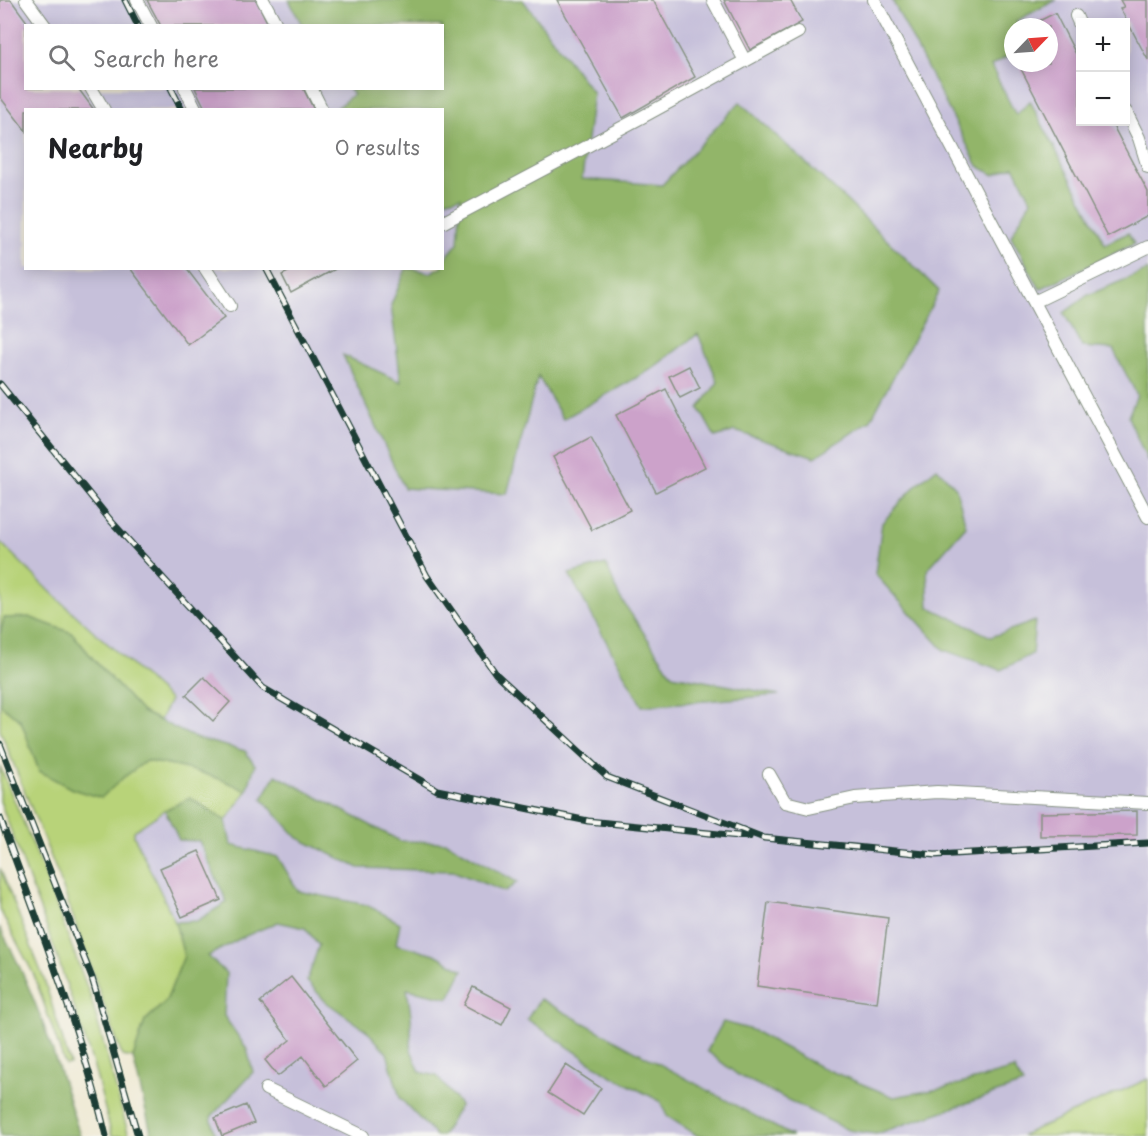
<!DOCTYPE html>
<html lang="en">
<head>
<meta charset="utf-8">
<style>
  body { margin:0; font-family:"Playpen Sans",sans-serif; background:#f6f6f6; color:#202124 }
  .controls { position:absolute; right:18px; top:18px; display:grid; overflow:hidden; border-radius:0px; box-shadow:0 3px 15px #0003 }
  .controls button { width:54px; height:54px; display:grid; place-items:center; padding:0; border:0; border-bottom:2px solid #e0e0e0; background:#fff; color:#202124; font:30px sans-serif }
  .compass { position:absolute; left:1004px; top:18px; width:54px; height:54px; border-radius:50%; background:#fff; box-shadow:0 3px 15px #0003; rotate:65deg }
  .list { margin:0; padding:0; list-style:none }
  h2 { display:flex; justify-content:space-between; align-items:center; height:78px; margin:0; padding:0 24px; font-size:26px }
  h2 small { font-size:20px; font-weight:400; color:#757577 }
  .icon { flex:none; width:33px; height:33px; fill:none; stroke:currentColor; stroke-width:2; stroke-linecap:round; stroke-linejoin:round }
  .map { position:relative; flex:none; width:1148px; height:1136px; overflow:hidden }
  .search { position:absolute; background:#fff; box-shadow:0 3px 15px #0003; left:24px; top:24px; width:420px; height:66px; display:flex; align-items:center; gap:15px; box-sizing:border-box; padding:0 21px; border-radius:0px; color:#757577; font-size:22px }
  .panel { position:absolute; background:#fff; box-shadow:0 3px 15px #0003; left:24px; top:108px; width:420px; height:162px; border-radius:0px }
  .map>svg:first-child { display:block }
  .industrial { fill:#c6c0da; fill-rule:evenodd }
  .green { fill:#b8d379; stroke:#6c8856; stroke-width:1.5 }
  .forest { fill:#92b569; stroke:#58794e; stroke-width:1.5 }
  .building { fill:#cca2ca }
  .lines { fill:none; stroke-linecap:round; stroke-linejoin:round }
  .lane-casing { stroke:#879384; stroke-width:14 }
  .lane { stroke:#fff; stroke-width:12 }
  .rail-casing { stroke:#1f3d34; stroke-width:7 }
  .rail { stroke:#f6f6f2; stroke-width:4.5; stroke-dasharray:14; stroke-linecap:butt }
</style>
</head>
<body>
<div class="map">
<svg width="1148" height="1136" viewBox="0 0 1148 1136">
  <rect width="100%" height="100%" fill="#f6f6f2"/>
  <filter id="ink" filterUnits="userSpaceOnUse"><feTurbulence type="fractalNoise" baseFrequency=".0167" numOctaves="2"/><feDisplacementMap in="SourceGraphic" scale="12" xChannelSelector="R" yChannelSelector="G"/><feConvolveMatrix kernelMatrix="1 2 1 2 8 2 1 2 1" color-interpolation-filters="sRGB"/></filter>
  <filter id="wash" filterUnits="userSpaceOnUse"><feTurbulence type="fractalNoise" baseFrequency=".008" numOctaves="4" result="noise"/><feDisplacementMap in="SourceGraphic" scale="24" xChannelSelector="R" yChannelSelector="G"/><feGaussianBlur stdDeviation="1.35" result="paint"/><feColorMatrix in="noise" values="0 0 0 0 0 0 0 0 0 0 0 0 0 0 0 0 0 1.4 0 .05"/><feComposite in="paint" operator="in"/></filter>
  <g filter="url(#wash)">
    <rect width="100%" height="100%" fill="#efe9d3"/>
    <path class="industrial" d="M0,0H1148V1136H213L134,836V831L0,575ZM1080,22H1126V122H1080ZM26,26H442V88H26ZM1013,27H1049V63H1013ZM26,110H442V268H26Z"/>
    <path class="green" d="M0,542L59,600L170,700L160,720L142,712L94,660L72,633L4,618L0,635Z
      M0,704L21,721L39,771L124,777L146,761C184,767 213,774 247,791L226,821L190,798L165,810L134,831V836L175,922L184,956L166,1001L145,1021L133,1058L122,1056L59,877L0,730Z
      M0,766L42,867L91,998L129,1136H112L94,1067L56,953L0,801Z
      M0,868L44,979L70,1064L65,1065L34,975L0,910Z
      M1148,1079V1136H1021L1029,1132Z"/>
    <path class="forest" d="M289,0H523L593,93L582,179L662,185L740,102L847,201L939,291L870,421L815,457L735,431L715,437L699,408L718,382L698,334L650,370L563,419L538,376L507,494L404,488L343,355L401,382L391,305L406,269H414L431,273L436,269L442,268L443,261L458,243L461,197L443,201L442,110H338L337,108L353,94L348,89L442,88V26L302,25Z
      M892,0H1056L1016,21L1018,27H1013V53L991,66L1016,115L1030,101L1105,244L1128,233L1134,244L1040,289L1011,236L1031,200L1014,166L994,175L978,166Z
      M1148,270V462L1128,417L1137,395L1113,349L1082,347L1064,313L1088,295Z
      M937,468L956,488L966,526L927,570L929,607L991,637L1035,621L1032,654L1001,670L944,650L875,574L882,523L916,485Z
      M606,564L619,596L672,675L779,695L642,706L569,574Z
      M29,617L72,633L94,660L142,712L195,738L245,751L255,765L247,791C213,774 184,767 146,761L124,777L101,798L72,789L39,771L21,721L0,704V635L4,618Z
      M276,775L400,841L446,842L517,882L505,892L453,871L359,868L298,838L262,799Z
      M190,798L226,821L231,845L278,857L298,891L367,905L400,923L396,944L435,954L463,970L449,998L407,989L411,1015V1050L420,1072L437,1076L460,1105L442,1136H436L400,1098L387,1053L366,1030L326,1002L307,981L319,945L305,928L278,922L241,938L208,956L226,973L224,1016L247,1049L253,1072L211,1117L216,1136H152L133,1058L145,1021L166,1001L184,956L175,922L197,921L227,902L199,841L179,840L165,810Z
      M0,928C36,993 58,1065 80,1136H0Z
      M540,999L792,1136H698L667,1116L660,1101L610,1075L527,1019Z
      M723,1022L752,1030L818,1066L894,1097L945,1088L1014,1069L1023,1084L876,1134L848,1130L738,1075L707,1051Z"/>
    <g id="blocks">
      <path class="building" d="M0,0H11L30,26H26V88H78L94,110H26V131L0,97Z
        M147,0H256L269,26H161Z
        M557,0H653L695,77L623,118Z
        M724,0H790L802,22L750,50Z
        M1120,0H1148V60L1120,8L1124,7Z
        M1055,13L1080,62V122H1111L1148,192V216L1108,237L1018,63H1049V27H1027Z
        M195,88H303L314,110H206Z
        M130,268H186L224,318L188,345Z
        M291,268H337L291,293L282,275L292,270Z
        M689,366L700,388L680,398L669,376Z
        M666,389L705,467L656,492L616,415Z
        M591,437L630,510L592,530L553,457Z
        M204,677L230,702L213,721L186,695Z
        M1137,811V835L1040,836V813Z
        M199,851L221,900L182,917L160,868Z
        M768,902L888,918L877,1003L757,986Z
        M291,977L357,1061L326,1086L303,1056L278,1076L265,1060L290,1040L260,1002Z
        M473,987L511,1007L502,1025L464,1005Z
        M566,1065L601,1088L583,1115L548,1093Z
        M246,1105L254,1123L222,1136L215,1118Z"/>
    </g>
  </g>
  <g filter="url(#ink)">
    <use href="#blocks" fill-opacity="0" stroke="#879384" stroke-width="1.5"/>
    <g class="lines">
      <defs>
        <path id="lane" d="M26,0L45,26
          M137,0L151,26
          M263,0L277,26
          M713,0L745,61
          M874,0L1148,517
          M1076,16L1080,25
          M91,88L104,110
          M185,88L196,110
          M311,88L322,110
          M1126,112L1139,138L1148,167
          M442,223L642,117L798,32
          M205,268L230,306
          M1034,302L1148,247
          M769,774L785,802L809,808L855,798L937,792L1148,803
          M266,1089L363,1136"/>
      </defs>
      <use href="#lane" class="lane-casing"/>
      <use href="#lane" class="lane"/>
      <defs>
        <path id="rail" d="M125,0L138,26
          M171,88L182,110
          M266,268L427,576L496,674L607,777L764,838L935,855L1148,843
          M0,384L111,521L263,688L437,790L588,821L749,837
          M0,744L92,978L138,1136
          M0,818C38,923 80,1027 106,1136"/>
      </defs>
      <use href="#rail" class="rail-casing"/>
      <use href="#rail" class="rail"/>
    </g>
  </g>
</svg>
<div class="controls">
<button>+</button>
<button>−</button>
</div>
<svg class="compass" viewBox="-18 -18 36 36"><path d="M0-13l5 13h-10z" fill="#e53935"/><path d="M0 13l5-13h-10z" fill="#757577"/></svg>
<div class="search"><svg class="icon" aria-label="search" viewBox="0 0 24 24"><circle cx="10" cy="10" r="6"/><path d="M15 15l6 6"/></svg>Search here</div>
<section class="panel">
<h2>Nearby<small>0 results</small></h2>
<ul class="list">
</ul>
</section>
</div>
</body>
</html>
